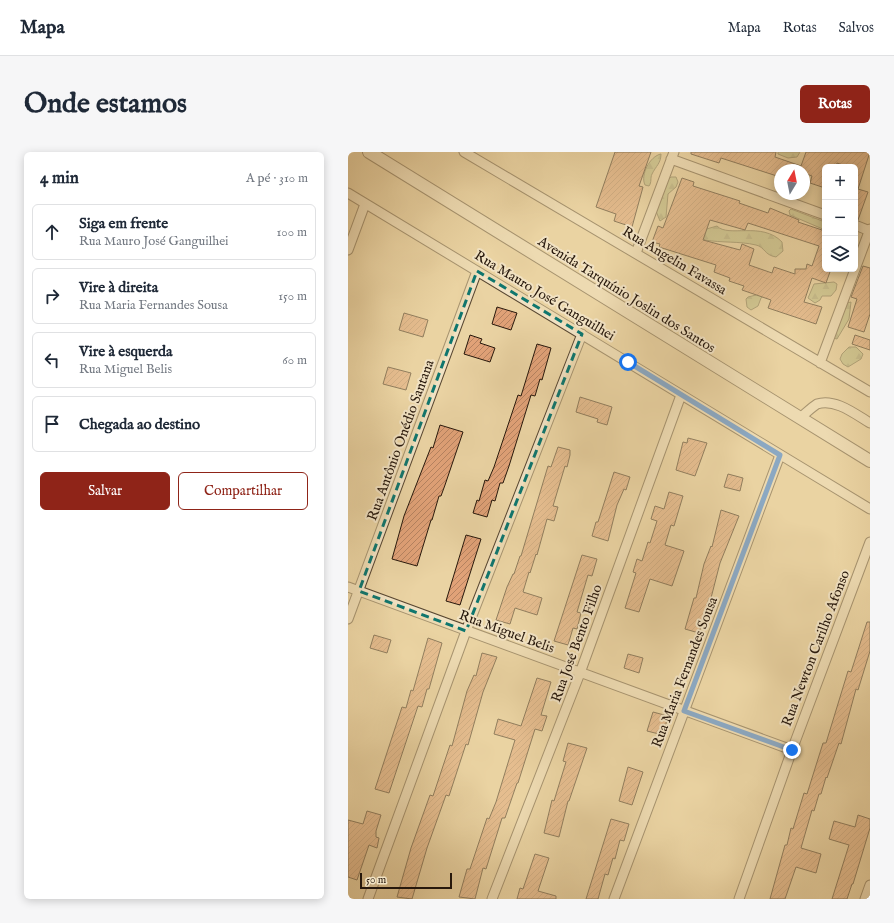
<!DOCTYPE html>
<html lang="pt">
<head>
<meta charset="utf-8">
<style>
  body { margin:0; font-family:"IM FELL English",serif; background:#f6f6f7; color:#1f2937 }
  .controls { position:absolute; right:12px; top:12px; display:grid; overflow:hidden; border-radius:6px; box-shadow:0 2px 10px #0003 }
  .controls button { width:36px; height:36px; display:grid; place-items:center; padding:0; border:0; border-bottom:1px solid #e0e1e3; background:#fff; color:#1f2937; font:20px sans-serif }
  .compass { position:absolute; left:426px; top:12px; width:36px; height:36px; border-radius:50%; background:#fff; box-shadow:0 2px 10px #0003; rotate:10deg }
  .scale { position:absolute; left:12px; bottom:10px; width:92px; box-sizing:border-box; padding-left:4px; border:2px solid #27180c; border-top:0; font-size:11px; line-height:14px; white-space:nowrap; color:#27180c; -webkit-text-stroke:3px #f1e2c3; paint-order:stroke }
  .stop { position:absolute; width:12px; height:12px; margin:-9px; border:3px solid #1a73e8; border-radius:50%; background:#fff }
  .stop.end { background:#1a73e8; border-color:#fff; box-shadow:0 1px 4px #0008 }
  .list { margin:0; padding:0; list-style:none }
  h2 { display:flex; justify-content:space-between; align-items:center; height:52px; margin:0; padding:0 16px; font-size:17px }
  h2 small { font-size:13px; font-weight:400; color:#747a83 }
  .list li { display:grid; grid-template-columns:26px 1fr auto; gap:12px; align-items:center; box-sizing:border-box; height:56px; margin:0 8px 8px; padding:0 8px; border:1px solid #e0e1e3; border-radius:6px }
  .list b { display:block; font-size:15px; white-space:nowrap }
  .list p { margin:0; font-size:13px; white-space:nowrap; color:#747a83 }
  .list em { font-size:13px; font-style:normal; color:#747a83 }
  .actions { display:flex; gap:8px; padding:12px 16px }
  .actions a { flex:1; padding:9px 0; border:1px solid #8f2418; border-radius:6px; text-align:center; font-size:14px; color:#8f2418 }
  .actions .main { background:#8f2418; color:#fff }
  .icon { flex:none; width:22px; height:22px; fill:none; stroke:currentColor; stroke-width:2; stroke-linecap:round; stroke-linejoin:round }
  .map { position:relative; flex:none; width:522px; height:747px; overflow:hidden; border-radius:6px }
  header { display:flex; align-items:center; gap:24px; box-sizing:border-box; height:56px; padding:0 20px; background:#fff; border-bottom:1px solid #e0e1e3 }
  header strong { font-size:19px }
  nav { display:flex; gap:22px; margin-inline-start:auto; font-size:14px }
  .intro { display:flex; align-items:center; justify-content:space-between; box-sizing:border-box; height:96px; padding:0 24px }
  h1 { margin:0; font-size:28px }
  .button { padding:10px 18px; border-radius:6px; background:#8f2418; color:#fff; font-size:14px; font-weight:700 }
  main { display:flex; gap:24px; padding:0 24px }
  aside { flex:1; background:#fff; border-radius:6px; box-shadow:0 2px 10px #0003 }
  .map>svg:first-child { display:block }
  .forest { fill:url(#forest-firs); stroke:#706a48 }
  .building { fill:url(#building-hatch); stroke:#27180c; fill-rule:evenodd }
  .lines { fill:none; stroke-linecap:round; stroke-linejoin:round }
  .minor-casing { stroke:#584732; stroke-width:11 }
  .tertiary-casing { stroke:#584732; stroke-width:14 }
  .minor { stroke:#f1e2c3; stroke-width:9 }
  .tertiary { stroke:#f1e2c3; stroke-width:12 }
  .route { stroke:#1a73e8; stroke-width:5 }
  .marked { fill:none; stroke:#0f766e; stroke-width:3; stroke-dasharray:8 5; stroke-linejoin:round }
  .labels { text-anchor:middle; stroke-width:4; stroke-linejoin:round; paint-order:stroke }
  .street-label { font-size:14px; fill:#27180c; stroke:#f1e2c3 }
</style>
</head>
<body>
<header>
<strong>Mapa</strong>
<nav><a>Mapa</a><a>Rotas</a><a>Salvos</a></nav>
</header>
<div class="intro"><h1>Onde estamos</h1><a class="button">Rotas</a></div>
<main>
<aside>
<h2>4 min<small>A pé · 310 m</small></h2>
<ul class="list">
<li><svg class="icon" aria-label="ahead" viewBox="0 0 24 24"><path d="M12 20V5M6 11l6-6 6 6"/></svg><div><b>Siga em frente</b><p>Rua Mauro José Ganguilhei</p></div><em>100 m</em></li>
<li><svg class="icon" aria-label="right" viewBox="0 0 24 24"><path d="M7 20v-9h11M14 6l5 5-5 5"/></svg><div><b>Vire à direita</b><p>Rua Maria Fernandes Sousa</p></div><em>150 m</em></li>
<li><svg class="icon" aria-label="left" viewBox="0 0 24 24"><path d="M17 20v-9H6M10 6l-5 5 5 5"/></svg><div><b>Vire à esquerda</b><p>Rua Miguel Belis</p></div><em>60 m</em></li>
<li><svg class="icon" aria-label="arrive" viewBox="0 0 24 24"><path d="M6 21V4h12l-3 4 3 4H6"/></svg><div><b>Chegada ao destino</b></div></li>
</ul>
<div class="actions"><a class="main">Salvar</a><a>Compartilhar</a></div>
</aside>
<div class="map">
<svg width="522" height="747" viewBox="0 0 522 747">
  <defs>
    <pattern id="forest-firs" width="22" height="20" patternUnits="userSpaceOnUse"><rect width="22" height="20" fill="#b8bc84"/><path d="M5 1l3.5 6h-7zM16 11l3.5 6h-7z" fill="#9ea171"/></pattern>
    <pattern id="building-hatch" width="6" height="6" patternUnits="userSpaceOnUse"><rect width="6" height="6" fill="#e1a278"/><path d="M-1 1l2-2M0 6l6-6M5 7l2-2" fill="none" stroke="#b68361"/></pattern>
  </defs>
  <rect width="100%" height="100%" fill="#ead3a3"/>
  <filter id="stains"><feTurbulence type="fractalNoise" baseFrequency=".005" numOctaves="4"/><feColorMatrix values="0 0 0 0 .2 0 0 0 0 .09 0 0 0 0 .02 0 0 0 .5 -.17"/></filter>
  <radialGradient id="worn" r=".72"><stop offset=".6" stop-color="#630" stop-opacity="0"/><stop offset="1" stop-color="#630" stop-opacity=".3"/></radialGradient>
  <path class="forest" d="M430,0H452L449,5L440,6L430,2Z
    M313,2C313,11 308,14 304,22C302,26 304,30 301,34L297,33C292,23 302,4 313,2Z
    M323,25H328L330,30L328,35L320,42L318,65L312,69L308,59L317,30Z
    M443,57L477,70V78L442,63L441,59Z
    M369,74C380,86 414,69 434,90L435,99L428,105C416,103 417,95 408,93C391,89 374,91 357,88L352,83L355,78Z
    M486,130L489,132L488,138L483,144H474L472,148L467,151L460,146L466,132Z
    M410,140L419,141L413,146L410,154L403,158L399,155L398,147L400,145L408,143Z
    M503,150L501,167L489,187L485,186L499,151Z
    M501,195H508L515,202L513,207L500,215L495,212L492,207L494,202Z"/>
  <path class="building" d="M267,0H303L291,34L295,35L284,75L266,69L268,62L248,55Z
    M343,0H428L427,5L453,14L458,0H522L510,37L520,40L510,68L507,67V15H500L489,11L488,15H477V36L462,31L464,24L456,21V18H432V25L373,6L371,11L343,2Z
    M334,26L346,30L345,34L392,49L391,51L420,61L422,56L451,68L450,70L477,79V117H483L478,131L464,126L456,150L474,155L468,172L420,156L423,148L394,138L396,134L381,129L382,126L366,120L368,113L311,95L312,92L304,90L310,74L315,76ZM362,68L397,78L400,71L471,94L464,114L459,112L458,117H447V122L426,115L424,121L401,113L406,97L394,92L392,98L355,88Z
    M515,114L522,116V162L516,180L500,175L509,147L503,145Z
    M149,155L169,161L163,178L144,172Z
    M56,161L80,168L75,185L51,178Z
    M122,183L134,187L132,191L147,196L142,210L116,202Z
    M507,183L522,188V198L504,192Z
    M189,192L203,196L194,228L192,227L187,244L183,243L161,314L155,331H152L147,349L144,348L139,365L125,361L129,348L131,349L137,328L140,329L146,315L170,243L173,244Z
    M40,215L63,221L58,238L35,232Z
    M232,245L264,255L259,273L249,270L250,267L228,260Z
    M92,273L115,280L97,333L93,344H91L84,368H83L69,414L44,407L56,364L83,295L85,296Z
    M340,286L359,291L347,324L328,318L335,290L339,291Z
    M210,295L222,298V303L219,315L217,314L205,354L210,355L206,369L199,367L189,403L188,402L182,421L181,420L175,440L194,446L189,463L167,456L162,472L148,468L159,435L165,422H166L172,404H173L200,314L203,315Z
    M266,320L282,325L278,338L276,337L269,353L260,389L244,384L248,370H250Z
    M380,322L395,326L392,339L376,335Z
    M321,340L335,344L326,374L323,373L317,393L336,399L324,434L302,427L291,460L277,456L288,421L285,420L289,407L294,409L300,390L302,391L309,369L303,367L307,354L316,357Z
    M373,358L391,364L372,411L363,446H361L351,481L337,477L346,446H348L356,412L363,394L364,395Z
    M118,383L133,387L112,453L98,449Z
    M234,403L249,407L244,424L240,423L229,460L233,461L229,477L225,476L220,493L206,489Z
    M519,470H522V499L510,538L508,537L493,592L491,591L479,626L478,625L473,642H471L466,659L464,658L453,696L473,702L468,721L448,715L437,747H422L437,693H439L443,676L445,677L456,641L459,642L475,591H478L500,519L503,520Z
    M26,483L43,488L39,501L22,496Z
    M80,486L94,491L81,537H79L74,555L70,554L41,641L27,637L54,555L58,556L63,538L65,539Z
    M134,501L149,505L135,540L120,593L118,592L101,644L98,643L79,696L64,747L49,745L63,696L82,643L85,644L102,593L104,594L119,539L126,523L128,524Z
    M280,502L295,506L291,521L276,516Z
    M189,526L203,530L193,563L199,564L194,579L187,577L170,631H169L157,666H154L138,717L135,716L127,747L111,745L119,717H122L139,666L141,667L148,650L167,588L146,582L150,567L173,574Z
    M305,560L320,564L315,583L299,579Z
    M220,591L239,596L221,649H220L211,685L196,681L204,648L206,649L218,610L215,609Z
    M280,615L295,620L284,653L271,649Z
    M19,659L33,663L28,679V685L31,686L29,696L21,693L9,728L0,725V668L15,672Z
    M510,663L522,667V676L505,732H504L499,747H484L501,693L481,687L486,669L507,675Z
    M263,667L281,672L276,689L272,688L267,707L265,706L260,723L257,722L250,747H238Z
    M187,702L201,706L190,739L208,744V747H169L172,736L175,737Z"/>
  <g class="lines">
    <defs>
      <path id="minor" d="M116,0L522,240
        M323,7L477,63
        M0,41L522,357
        M507,73L522,79
        M0,98L17,52
        M288,101L326,0
        M472,211L522,77
        M452,266C457,262 464,255 469,252C487,246 507,262 522,271
        M0,435L444,598
        M0,467L129,119
        M20,747L118,479L234,182
        M144,747L232,521L333,243
        M266,747L432,303
        M391,747L444,598L522,390
        M517,747L522,733"/>
      <path id="tertiary" d="M21,0L522,309"/>
    </defs>
    <use href="#minor" class="minor-casing"/>
    <use href="#tertiary" class="tertiary-casing"/>
    <use href="#minor" class="minor"/>
    <use href="#tertiary" class="tertiary"/>
  </g>
  <g class="lines">
    <path class="route" d="M280,210L432,303L336,559L444,598"/>
  </g>
  <path d="M0 0H522V747H0ZM129,119L234,182L118,479L11,439Z" fill="#ead3a3" fill-opacity=".55" fill-rule="evenodd"/>
  <path class="marked" d="M129,119L234,182L118,479L11,439Z"/>
  <g class="labels">
    <g class="street-label">
      <text transform="translate(327 108) rotate(31)" y="5">Rua Angelin Favassa</text>
      <text transform="translate(279 142) rotate(32)" y="5">Avenida Tarquínio Joslin dos Santos</text>
      <text transform="translate(197 143) rotate(31)" y="5">Rua Mauro José Ganguilhei</text>
      <text transform="translate(52 288) rotate(-70)" y="5">Rua Antônio Onédio Santana</text>
      <text transform="translate(159 479) rotate(20)" y="5">Rua Miguel Belis</text>
      <text transform="translate(228 491) rotate(-70)" y="5">Rua José Bento Filho</text>
      <text transform="translate(467 496) rotate(-69)" y="5">Rua Newton Carilho Afonso</text>
      <text transform="translate(336 520) rotate(-69)" y="5">Rua Maria Fernandes Sousa</text>
    </g>
  </g>
  <rect width="100%" height="100%" filter="url(#stains)"/>
  <rect width="100%" height="100%" fill="url(#worn)"/>
</svg>
<div class="controls">
<button>+</button>
<button>−</button>
<button><svg class="icon" aria-label="layers" viewBox="0 0 24 24"><path d="M12 4l9 5-9 5-9-5zM3 14l9 5 9-5"/></svg></button>
</div>
<svg class="compass" viewBox="-18 -18 36 36"><path d="M0-13l5 13h-10z" fill="#e53935"/><path d="M0 13l5-13h-10z" fill="#747a83"/></svg>
<div class="scale">50 m</div>
<div class="stop" style="left:280px;top:210px"></div>
<div class="stop end" style="left:444px;top:598px"></div>
</div>
</main>
</body>
</html>
